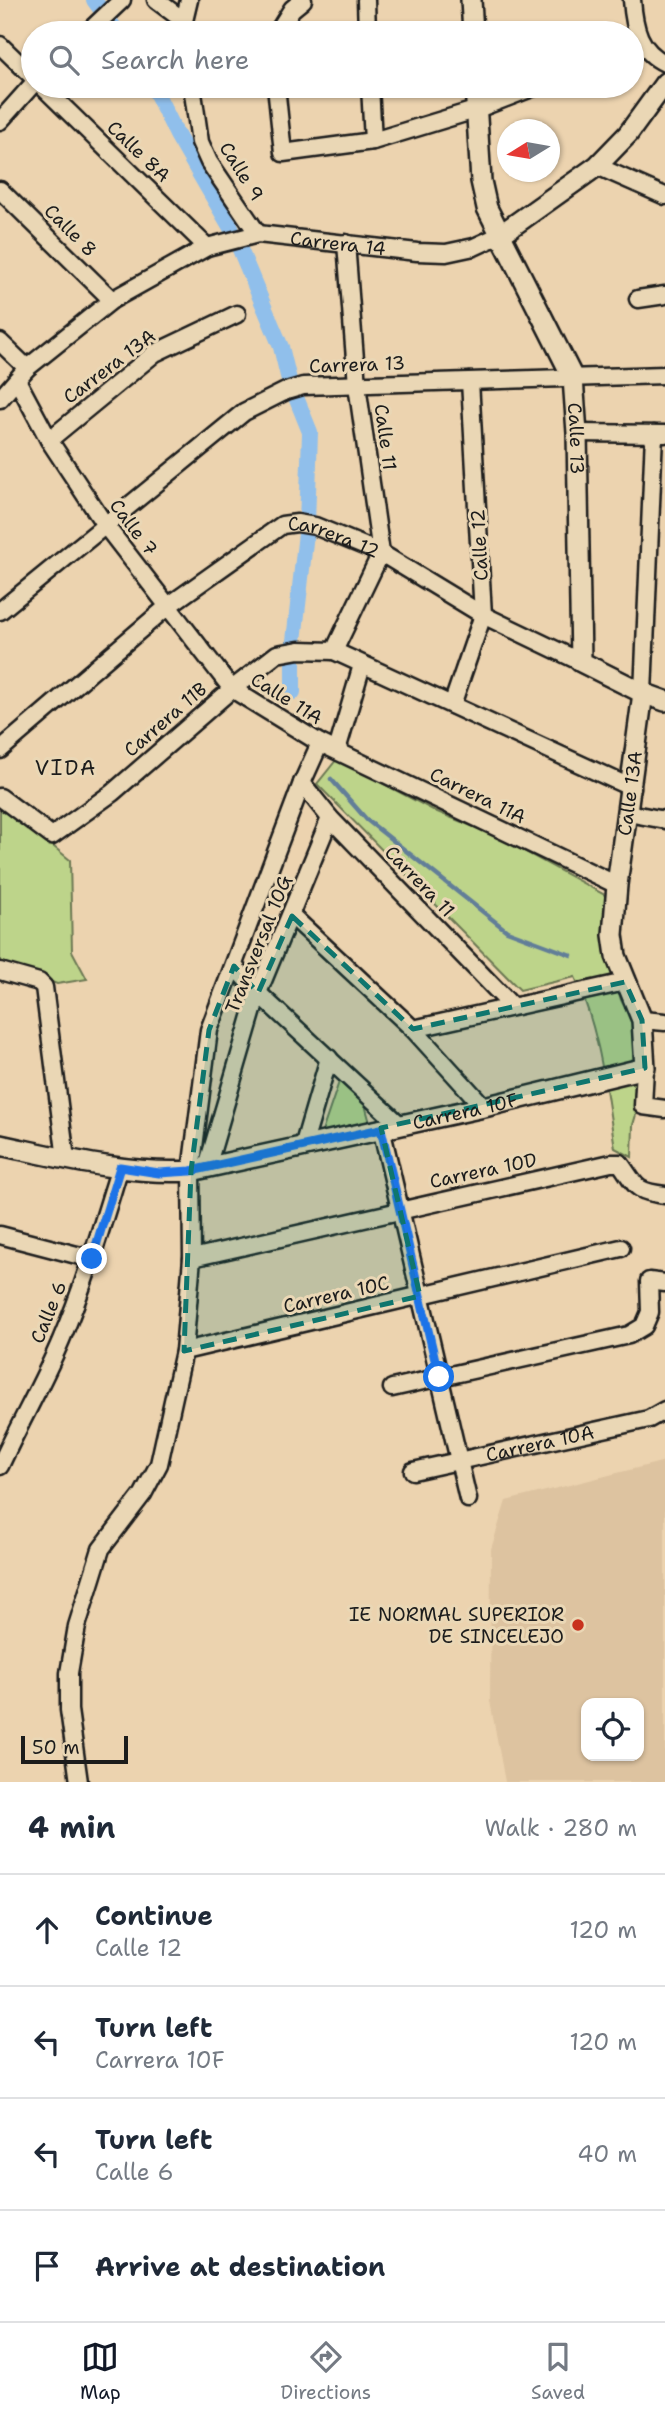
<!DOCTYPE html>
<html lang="en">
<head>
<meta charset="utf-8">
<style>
  body { margin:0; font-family:"Shantell Sans",sans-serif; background:#f6f6f7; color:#1f2937 }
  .controls { position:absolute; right:21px; bottom:21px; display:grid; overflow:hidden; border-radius:14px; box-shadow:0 2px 5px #0004 }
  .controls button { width:63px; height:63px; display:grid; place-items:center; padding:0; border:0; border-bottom:2px solid #e0e1e3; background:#fff; color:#1f2937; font:35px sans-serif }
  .compass { position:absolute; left:497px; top:119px; width:63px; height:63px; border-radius:50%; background:#fff; box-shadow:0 2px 5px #0004; rotate:259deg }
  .scale { position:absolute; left:21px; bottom:18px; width:107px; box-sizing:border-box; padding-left:7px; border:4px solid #1c1c1c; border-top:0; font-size:19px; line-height:24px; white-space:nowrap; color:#1c1c1c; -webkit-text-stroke:5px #ead7b5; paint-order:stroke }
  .stop { position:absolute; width:21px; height:21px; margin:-16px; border:5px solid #1a73e8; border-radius:50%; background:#fff }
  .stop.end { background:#1a73e8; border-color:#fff; box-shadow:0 2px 7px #0008 }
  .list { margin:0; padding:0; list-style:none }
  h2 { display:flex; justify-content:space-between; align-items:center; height:91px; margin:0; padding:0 28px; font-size:30px }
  h2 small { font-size:23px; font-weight:400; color:#747a83 }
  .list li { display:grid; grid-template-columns:46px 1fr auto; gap:21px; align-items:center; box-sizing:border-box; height:112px; padding:0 28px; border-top:2px solid #e0e1e3 }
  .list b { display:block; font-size:26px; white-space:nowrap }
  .list p { margin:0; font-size:23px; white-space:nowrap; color:#747a83 }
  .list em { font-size:23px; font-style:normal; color:#747a83 }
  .icon { flex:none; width:38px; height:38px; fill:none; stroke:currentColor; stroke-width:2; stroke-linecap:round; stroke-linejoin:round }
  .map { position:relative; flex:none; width:665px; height:1782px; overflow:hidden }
  .search { position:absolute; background:#fff; box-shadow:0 2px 5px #0004; left:21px; right:21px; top:21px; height:77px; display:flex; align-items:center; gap:18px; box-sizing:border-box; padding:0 24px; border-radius:38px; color:#747a83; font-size:26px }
  .sheet { height:539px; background:#fff }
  nav { display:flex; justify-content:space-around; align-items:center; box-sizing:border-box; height:98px; border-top:2px solid #e0e1e3; background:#fff; font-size:19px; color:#747a83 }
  nav a { display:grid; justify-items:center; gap:4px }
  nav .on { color:#111827 }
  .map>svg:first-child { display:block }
  .built { fill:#ddc3a0; fill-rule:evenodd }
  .green { fill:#bdd48a; stroke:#6c7853; stroke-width:2 }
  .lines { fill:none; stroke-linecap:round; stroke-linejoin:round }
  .stream { stroke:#627e98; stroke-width:4.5 }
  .canal { stroke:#90bfeb; stroke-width:16 }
  .minor-casing { stroke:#1c1c1c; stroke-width:21 }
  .tertiary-casing { stroke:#1c1c1c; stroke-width:24 }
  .minor { stroke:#ead7b5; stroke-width:16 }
  .tertiary { stroke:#ead7b5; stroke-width:19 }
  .route { stroke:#1a73e8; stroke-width:9 }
  .marked { fill:#0f766e; fill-opacity:0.2; stroke:#0f766e; stroke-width:5; stroke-dasharray:14 9; stroke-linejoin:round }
  .poi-dot { fill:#c8321e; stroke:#ead7b5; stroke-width:2.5 }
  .labels { text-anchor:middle; stroke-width:6; stroke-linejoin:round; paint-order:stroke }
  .street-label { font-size:19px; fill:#1c1c1c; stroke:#ead7b5 }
  .poi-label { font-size:19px; fill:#1c1c1c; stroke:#ead7b5; text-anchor:end }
  .neighbourhood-label { font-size:21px; letter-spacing:2px; fill:#1c1c1c; stroke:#ead7b5 }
</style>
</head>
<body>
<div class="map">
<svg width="665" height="1782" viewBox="0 0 665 1782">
  <rect width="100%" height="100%" fill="#ecd3af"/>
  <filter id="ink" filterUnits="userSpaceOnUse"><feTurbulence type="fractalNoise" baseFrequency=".0143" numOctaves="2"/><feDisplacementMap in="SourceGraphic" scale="14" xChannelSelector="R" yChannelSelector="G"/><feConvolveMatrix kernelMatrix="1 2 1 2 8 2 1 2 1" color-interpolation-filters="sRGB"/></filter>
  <g filter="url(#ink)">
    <path class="built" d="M665,1461V1782H505L490,1701L491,1549L506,1501ZM586,1703H639V1756H586Z"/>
    <path class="green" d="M337,759L435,811L496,836L605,895L604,944L621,1000L634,1027L638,1108L633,1125L632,1157L615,1148C606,1091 600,1030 575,977L520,990L317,784Z
      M0,803L70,860L72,951L87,979L57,984L0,963Z
      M340,1079L364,1101L370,1123L322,1132Z"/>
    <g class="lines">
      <path class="stream" d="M331,779L367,820L507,931L571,955"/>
      <path class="canal" d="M94,0L118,33
        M153,86L177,135L231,228L281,347L289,380L310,432L307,524L293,650V692"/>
      <defs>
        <g id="minor">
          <path d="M156,0L184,21"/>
          <path d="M366,0L367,33"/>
          <path d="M632,0C634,27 639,51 665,63"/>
          <path d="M87,33L122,0"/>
          <path d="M186,33L184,21L189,0"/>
          <path d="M277,33L292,9L303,0"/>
          <path d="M0,45L33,77"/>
          <path d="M42,86L207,247"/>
          <path d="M192,86L200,142L209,162L258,234"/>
          <path d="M276,86L283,153L373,141L475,110L537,86"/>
          <path d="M370,86L373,141"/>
          <path d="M0,121L33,84"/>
          <path d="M597,166L665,196"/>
          <path d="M0,190L112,300"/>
          <path d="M638,299L665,295"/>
          <path d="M0,342L27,368"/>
          <path d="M17,380L49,440L105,525L232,689L320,743L617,885"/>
          <path id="s1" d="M0,399L27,368L112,300L207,247L258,234L417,252L446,253L474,247L500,235"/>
          <path d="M577,433L665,434"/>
          <path d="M49,440L155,353L237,314"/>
          <path d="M0,611L244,412L286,391L303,386L665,375"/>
          <path d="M334,651L381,553L357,385L346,243"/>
          <path d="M643,693L654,434"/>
          <path d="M452,705L483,615L470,381"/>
          <path id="s2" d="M0,750L168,606L282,525L297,523L315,526L381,553L483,615L581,662"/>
          <path d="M337,750L362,665"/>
          <path d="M302,783L330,818L512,1006"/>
          <path d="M0,797L52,836L112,793L232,689L277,654L299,650L334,651L632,788"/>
          <path d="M628,813L665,820"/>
          <path d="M292,916L413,1029L484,1107"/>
          <path d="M234,966L258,993L400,1125"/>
          <path d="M0,971L39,982L44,987L66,1159"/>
          <path d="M642,1020L665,1022"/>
          <path d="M413,1029L625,982"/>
          <path d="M645,1068L643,1106L665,1109"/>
          <path d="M381,1128L468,1499"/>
          <path d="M303,1147L329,1058"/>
          <path d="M207,1167L258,993L330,818"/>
          <path d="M0,1235L92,1259"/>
          <path d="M192,1258L611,1163H620C637,1186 633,1191 665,1195"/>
          <path d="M184,1351L621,1248"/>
          <path d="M392,1388L629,1335L644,1326L650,1312L649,1281L665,1283"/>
          <path d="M0,1466C19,1424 43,1383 61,1340C85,1284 102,1225 120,1167"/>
          <path id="s3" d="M413,1471L649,1419L665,1410"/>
          <path d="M79,1782L69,1710V1673L77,1626L101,1549L143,1494L159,1464L184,1351L192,1258L191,1171L209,1030L302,783L320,743"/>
        </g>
        <g id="tertiary">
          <path d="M471,0L473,33"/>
          <path id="s4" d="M475,86L481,181L487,208L573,378L577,433L581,662L643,693L665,701"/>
          <path d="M500,235L597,166L628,134L665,83"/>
          <path id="s5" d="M0,1145C62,1158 128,1175 191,1171L484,1107L645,1068L642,1020L616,956L613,935L617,885L643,693"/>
        </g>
      </defs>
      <use href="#minor" class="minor-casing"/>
      <use href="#tertiary" class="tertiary-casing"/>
      <use href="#minor" class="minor"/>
      <use href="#tertiary" class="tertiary"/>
    </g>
  </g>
  <g class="lines" filter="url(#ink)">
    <path class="route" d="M92,1259L120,1167L159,1173L191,1171L381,1129L439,1377"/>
  </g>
  <path class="marked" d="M292,916L413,1029L625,982L642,1020L645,1068L381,1128L420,1296L184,1351L191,1171L209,1030L234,966L258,993Z"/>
  <circle class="poi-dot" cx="578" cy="1625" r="7"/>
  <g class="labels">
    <g class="street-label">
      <text transform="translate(139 151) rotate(44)" y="7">Calle 8A</text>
      <text transform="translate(242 171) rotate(58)" y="7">Calle 9</text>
      <text transform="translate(71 230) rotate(45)" y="7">Calle 8</text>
      <text dy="7" stroke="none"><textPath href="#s1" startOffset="392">Carrera 14</textPath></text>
      <text transform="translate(357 364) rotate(-2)" y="7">Carrera 13</text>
      <text transform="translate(109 366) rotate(-37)" y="7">Carrera 13A</text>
      <text transform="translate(386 437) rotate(82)" y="7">Calle 11</text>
      <text dy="7" stroke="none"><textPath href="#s4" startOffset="374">Calle 13</textPath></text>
      <text transform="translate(134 527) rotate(53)" y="7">Calle 7</text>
      <text dy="7" stroke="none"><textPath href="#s2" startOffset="415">Carrera 12</textPath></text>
      <text transform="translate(479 545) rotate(-93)" y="7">Calle 12</text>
      <text transform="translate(287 698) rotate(32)" y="7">Calle 11A</text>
      <text transform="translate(165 719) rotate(-41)" y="7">Carrera 11B</text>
      <text dy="7" stroke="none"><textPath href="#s5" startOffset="940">Calle 13A</textPath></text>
      <text transform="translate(478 795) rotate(26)" y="7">Carrera 11A</text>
      <text transform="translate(420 881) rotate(46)" y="7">Carrera 11</text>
      <text transform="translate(258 944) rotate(-68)" y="7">Transversal 10G</text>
      <text dy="7" stroke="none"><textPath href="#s5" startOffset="474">Carrera 10F</textPath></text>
      <text transform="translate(483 1170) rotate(-12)" y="7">Carrera 10D</text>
      <text transform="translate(336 1294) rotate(-13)" y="7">Carrera 10C</text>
      <text transform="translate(48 1312) rotate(-68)" y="7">Calle 6</text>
      <text dy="7" stroke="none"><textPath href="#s3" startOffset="130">Carrera 10A</textPath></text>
    </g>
    <g class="poi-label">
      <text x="564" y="1621">IE NORMAL SUPERIOR<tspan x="564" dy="22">DE SINCELEJO</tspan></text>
    </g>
    <g class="neighbourhood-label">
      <text x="66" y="775">VIDA</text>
    </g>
  </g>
</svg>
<div class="controls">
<button><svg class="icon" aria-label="locate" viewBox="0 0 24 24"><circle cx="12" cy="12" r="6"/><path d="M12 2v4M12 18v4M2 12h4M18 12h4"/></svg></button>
</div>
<svg class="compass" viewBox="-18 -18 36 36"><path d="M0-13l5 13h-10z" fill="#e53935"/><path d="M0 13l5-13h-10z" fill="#747a83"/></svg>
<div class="scale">50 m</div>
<div class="stop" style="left:439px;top:1377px"></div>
<div class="stop end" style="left:92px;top:1259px"></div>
<div class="search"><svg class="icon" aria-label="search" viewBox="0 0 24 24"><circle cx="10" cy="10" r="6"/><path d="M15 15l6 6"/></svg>Search here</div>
</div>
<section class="sheet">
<h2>4 min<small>Walk · 280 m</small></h2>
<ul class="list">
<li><svg class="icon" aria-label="ahead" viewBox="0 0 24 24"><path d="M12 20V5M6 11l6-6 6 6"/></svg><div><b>Continue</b><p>Calle 12</p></div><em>120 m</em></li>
<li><svg class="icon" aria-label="left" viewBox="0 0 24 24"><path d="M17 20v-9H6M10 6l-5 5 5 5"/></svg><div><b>Turn left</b><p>Carrera 10F</p></div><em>120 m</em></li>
<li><svg class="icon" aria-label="left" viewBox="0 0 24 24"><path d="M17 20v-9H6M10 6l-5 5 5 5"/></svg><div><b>Turn left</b><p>Calle 6</p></div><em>40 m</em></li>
<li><svg class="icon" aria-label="arrive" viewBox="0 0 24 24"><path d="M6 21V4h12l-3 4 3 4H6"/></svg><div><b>Arrive at destination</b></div></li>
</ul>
</section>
<nav>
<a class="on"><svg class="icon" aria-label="map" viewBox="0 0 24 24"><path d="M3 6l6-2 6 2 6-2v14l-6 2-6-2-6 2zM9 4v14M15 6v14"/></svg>Map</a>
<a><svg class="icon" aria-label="directions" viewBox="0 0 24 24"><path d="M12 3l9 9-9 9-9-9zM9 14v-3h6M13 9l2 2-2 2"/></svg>Directions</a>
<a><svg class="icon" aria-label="saved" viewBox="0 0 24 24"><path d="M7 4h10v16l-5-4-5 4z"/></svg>Saved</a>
</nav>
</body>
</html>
